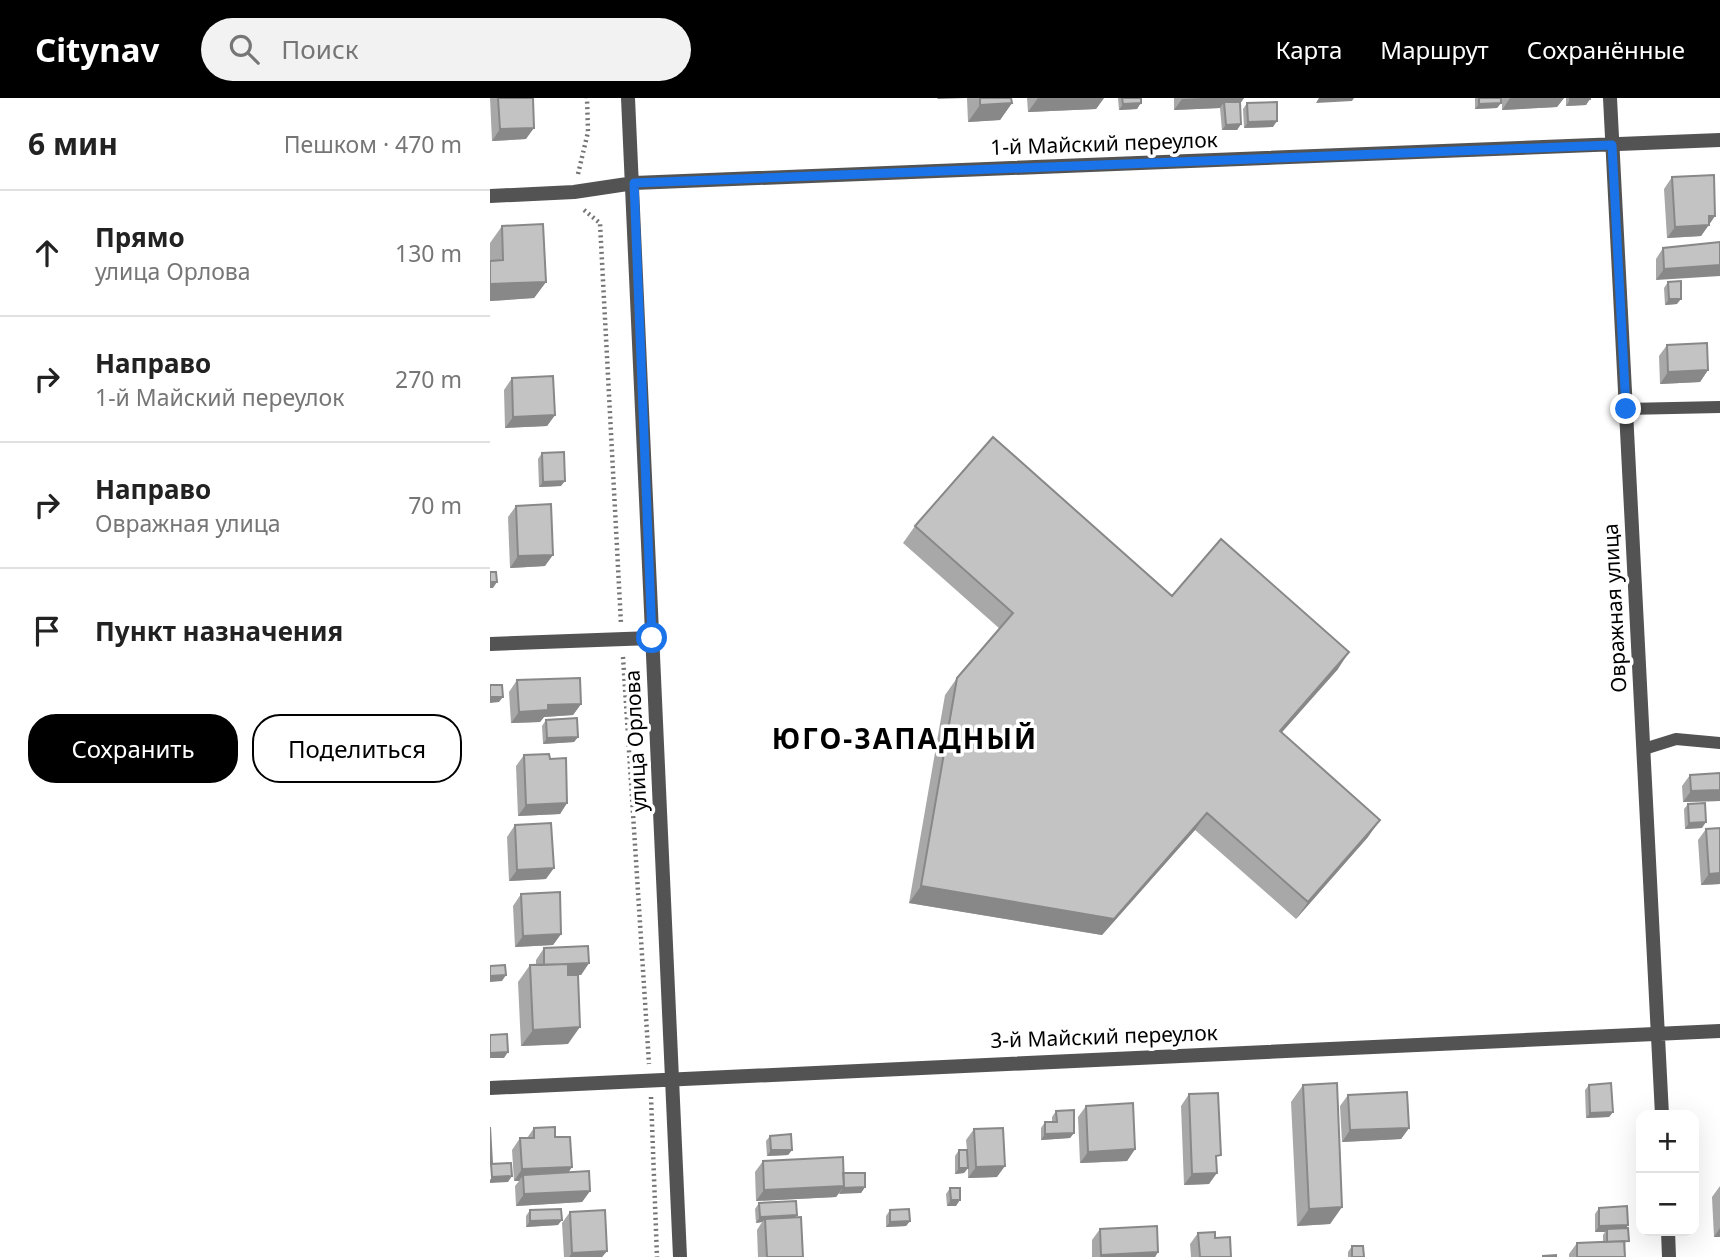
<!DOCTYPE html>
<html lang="ru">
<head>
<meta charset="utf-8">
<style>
  body { margin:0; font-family:"Noto Sans",sans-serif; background:#f2f2f2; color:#222 }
  .controls { position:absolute; right:21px; bottom:21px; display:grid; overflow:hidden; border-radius:14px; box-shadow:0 7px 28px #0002 }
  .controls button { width:63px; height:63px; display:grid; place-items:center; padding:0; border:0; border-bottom:2px solid #e0e0e0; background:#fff; color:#222; font:35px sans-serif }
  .stop { position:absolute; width:21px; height:21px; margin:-16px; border:5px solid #1a73e8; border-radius:50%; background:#fff }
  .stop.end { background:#1a73e8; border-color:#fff; box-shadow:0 2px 7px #0008 }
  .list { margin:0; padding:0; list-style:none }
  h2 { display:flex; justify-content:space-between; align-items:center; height:91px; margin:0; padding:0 28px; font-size:30px }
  h2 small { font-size:23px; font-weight:400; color:#767676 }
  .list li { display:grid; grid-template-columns:46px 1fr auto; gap:21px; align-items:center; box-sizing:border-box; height:126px; padding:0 28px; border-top:2px solid #e0e0e0 }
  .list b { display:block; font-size:26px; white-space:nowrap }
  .list p { margin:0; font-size:23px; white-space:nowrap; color:#767676 }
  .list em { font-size:23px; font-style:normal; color:#767676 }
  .actions { display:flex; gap:14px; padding:21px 28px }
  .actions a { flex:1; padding:16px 0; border:2px solid #000; border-radius:28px; text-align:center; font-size:24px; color:#000 }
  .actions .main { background:#000; color:#fff }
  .icon { flex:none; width:38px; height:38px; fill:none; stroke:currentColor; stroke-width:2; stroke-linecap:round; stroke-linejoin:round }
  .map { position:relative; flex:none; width:1230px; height:1159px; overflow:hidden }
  header { display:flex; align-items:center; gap:42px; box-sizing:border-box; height:98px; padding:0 35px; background:#000; color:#fff }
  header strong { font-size:33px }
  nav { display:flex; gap:38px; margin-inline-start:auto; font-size:24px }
  .search { width:490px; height:63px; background:#f2f2f2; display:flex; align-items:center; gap:18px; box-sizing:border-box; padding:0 24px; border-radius:38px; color:#767676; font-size:26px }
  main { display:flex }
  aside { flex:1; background:#fff }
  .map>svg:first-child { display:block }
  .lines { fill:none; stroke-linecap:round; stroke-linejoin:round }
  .path { stroke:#757575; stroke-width:4.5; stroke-dasharray:2 3.5; stroke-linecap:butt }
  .service { stroke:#535353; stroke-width:12 }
  .minor { stroke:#535353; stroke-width:14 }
  .wall { fill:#a8a8a8 }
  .shaded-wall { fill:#888 }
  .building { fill:#c3c3c3; stroke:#888; stroke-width:2 }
  .route { stroke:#1a73e8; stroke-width:9 }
  .labels { text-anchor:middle; stroke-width:7; stroke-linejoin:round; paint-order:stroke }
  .street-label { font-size:21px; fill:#000; stroke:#fff }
  .district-label { font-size:28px; font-weight:bold; letter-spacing:2px; fill:#000; stroke:#fff }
</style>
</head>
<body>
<header>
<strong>Citynav</strong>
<div class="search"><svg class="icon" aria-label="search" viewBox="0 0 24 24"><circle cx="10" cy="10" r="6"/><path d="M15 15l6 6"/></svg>Поиск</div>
<nav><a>Карта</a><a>Маршрут</a><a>Сохранённые</a></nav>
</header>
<main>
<aside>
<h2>6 мин<small>Пешком · 470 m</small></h2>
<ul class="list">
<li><svg class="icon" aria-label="ahead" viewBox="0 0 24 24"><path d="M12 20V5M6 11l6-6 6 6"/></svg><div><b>Прямо</b><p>улица Орлова</p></div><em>130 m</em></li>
<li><svg class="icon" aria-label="right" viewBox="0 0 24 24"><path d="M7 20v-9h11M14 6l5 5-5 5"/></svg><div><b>Направо</b><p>1-й Майский переулок</p></div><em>270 m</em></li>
<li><svg class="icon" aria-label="right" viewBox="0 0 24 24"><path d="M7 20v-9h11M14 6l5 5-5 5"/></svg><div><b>Направо</b><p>Овражная улица</p></div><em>70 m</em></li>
<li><svg class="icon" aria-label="arrive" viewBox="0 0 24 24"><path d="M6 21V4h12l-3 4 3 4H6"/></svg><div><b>Пункт назначения</b></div></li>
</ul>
<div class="actions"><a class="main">Сохранить</a><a>Поделиться</a></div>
</aside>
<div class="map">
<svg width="1230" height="1159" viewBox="0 0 1230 1159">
  <rect width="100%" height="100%" fill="#fff"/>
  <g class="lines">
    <path class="path" d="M88,76L98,34L97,0
      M94,112L110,125L131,526
      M133,559L159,966
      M161,999L167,1159"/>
    <path class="service" d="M1136,311L1230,309
      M1154,651L1186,641L1230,645"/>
    <path class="minor" d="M138,0L190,1159
      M1120,0L1172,1017
      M0,98L84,94L144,85L1230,42
      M0,546L162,540
      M0,990L1230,933
      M1178,1133L1179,1159"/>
  </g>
  <path class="wall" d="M0,0H43L36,41L2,43Z
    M477,0H521L522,5L510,22L478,24Z
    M537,0H614L606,11L538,14Z
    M628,0H651L647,11L629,12Z
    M684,0H754L750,6L751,26L747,32H732L730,10L684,12Z
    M985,0H1011V5L1007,10L985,11Z
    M1012,0H1074L1067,9L1012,12Z
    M1076,0H1100L1096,7L1076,8Z
    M757,5L783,29L754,30L753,11Z
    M1182,79L1225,118L1211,138L1177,140L1174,91Z
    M12,128L56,184L44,200L0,203V145Z
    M1230,144L1166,182V161L1173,150Z
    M1178,184L1187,206L1175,207L1174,190Z
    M1177,247L1218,272L1210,284L1170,286L1169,258Z
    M22,280L65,317L57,328L15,330L14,292Z
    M52,355L71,388L49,389L48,361Z
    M26,408L55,468L20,470L18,419Z
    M425,428L682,498L848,571L791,635L878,739L806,821L705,732L612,837L419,805L455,597L467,580L510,531L413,445Z
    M27,582L91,606L83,617L54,619L50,624L21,625L19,594Z
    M56,622L88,639L84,644L53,646L52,628Z
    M34,657L60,661L77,705L70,716L28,718L26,668Z
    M1230,675V703L1193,704L1192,688L1200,677Z
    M1198,706L1212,730L1195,731L1194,711Z
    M25,727L56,781L19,783L17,739Z
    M1230,730V786L1211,787L1208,742L1216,731Z
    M31,796L71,836L63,847L25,849L23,808Z
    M54,850L99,865L91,877H78V946L31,948L28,884L40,867H46V862Z
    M813,987L852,1109L840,1126L807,1128L801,1004Z
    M1099,987L1123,1014L1119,1019L1096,1020L1095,992Z
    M699,996L726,1064L719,1086L694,1087L691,1008Z
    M858,997L919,1030L911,1041L852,1044L850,1008Z
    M596,1008L645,1051L637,1063L590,1065L588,1019Z
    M566,1013L584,1035L580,1040L551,1042V1030L555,1024H562V1019Z
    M44,1030L65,1039L78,1074L100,1093L92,1104L26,1108L25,1088L29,1083H24L22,1052L30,1040H37Z
    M484,1031L507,1079L478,1080V1070L474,1075L465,1076V1058L469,1052H477L476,1042Z
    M280,1038L302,1052L298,1057L277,1058L276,1043Z
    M273,1063L353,1075L375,1089L371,1095H349L346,1099L266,1103L265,1074Z
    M1230,1088V1139H1224L1222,1099Z
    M460,1090L466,1108H457L456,1096Z
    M269,1105L306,1119L313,1159H268L267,1132L272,1124L266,1125L265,1111Z
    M1109,1110L1138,1127L1136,1130L1135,1159H1079V1156L1087,1145L1113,1144V1137L1115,1134H1105V1116Z
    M40,1112L68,1127L36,1129V1118Z
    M400,1112L420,1123L416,1128L396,1129V1118Z
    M80,1114L117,1153L112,1159H74L72,1125Z
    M610,1131L668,1154L665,1159H602V1142Z
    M708,1135L725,1140L741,1159H701L700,1146Z
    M862,1148L874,1159H858V1154Z"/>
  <path class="shaded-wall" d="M448,0H476L447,1Z
    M548,0H614L606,11L538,14Z
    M713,0H754L747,9L734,4L730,10L684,12L692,1Z
    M829,0H864L862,3L826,5Z
    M1020,0H1074L1067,9L1012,12Z
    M1100,1L1096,7L1076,8L1080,2Z
    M522,5L510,22L478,24L490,7Z
    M651,5L647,11L629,12L633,6Z
    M1011,5L1007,10L985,11L989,6Z
    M787,23L783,29L754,30L758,24Z
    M751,26L747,32H732L736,27Z
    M44,30L36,41L2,43L10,31Z
    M1219,118H1225L1211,138L1177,140L1185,129Z
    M1230,167V178L1166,182L1174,171Z
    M56,184L44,200L0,203V186Z
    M1179,201H1191L1187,206L1175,207Z
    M1218,272L1210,284L1170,286L1178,274Z
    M65,317L57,328L15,330L23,319Z
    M75,383L71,388L49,389L53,384Z
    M63,457L55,468L20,470L28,458Z
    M0,484H7L3,490H0Z
    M859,554L848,571L778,650L790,633Z
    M0,599H13L9,604L0,605Z
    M91,606L83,617L54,619L50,624L21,625L29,614L58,607Z
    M88,639L84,644L53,646L57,640Z
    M1230,692V703L1193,704L1201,693Z
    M77,705L70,716L28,718L36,707Z
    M717,715L705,732L612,837L419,805L431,788Z
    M890,722L878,739L806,821L818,804Z
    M1216,724L1212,730L1195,731L1199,725Z
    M64,770L56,781L19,783L27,772Z
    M1230,775V786L1211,787L1219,776Z
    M71,836L63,847L25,849L33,838Z
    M99,865L91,877L46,879L54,868Z
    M16,877L12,883L0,884V878Z
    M90,929L78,946L31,948L43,932Z
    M18,954L14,960H0V955Z
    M1123,1014L1119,1019L1096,1020L1100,1015Z
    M919,1030L911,1041L852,1044L860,1032Z
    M584,1035L580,1040L551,1042L555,1036Z
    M645,1051L637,1063L590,1065L598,1054Z
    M281,1052H302L298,1057L277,1058Z
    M515,1068L507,1079L478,1080L486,1069Z
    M82,1069L74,1081L33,1077L29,1083H24L32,1071Z
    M469,1070H478L474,1075L465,1076Z
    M727,1075L719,1086L694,1087L702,1076Z
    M22,1078L18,1084L0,1085V1082L2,1079Z
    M354,1088L346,1099L266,1103L274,1092Z
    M375,1089L371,1095L349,1096L353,1090Z
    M100,1093L92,1104L26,1108L34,1096Z
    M461,1102H470L466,1108H457Z
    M852,1109L840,1126L807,1128L819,1111Z
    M307,1117L303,1123L275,1121L272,1124L266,1125L270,1119Z
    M72,1122L68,1127L36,1129L40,1123Z
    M420,1123L416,1128L396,1129L400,1124Z
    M1138,1127L1134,1133L1117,1131L1115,1134H1105L1109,1128Z
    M1230,1130V1139H1224Z
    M117,1153L112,1159H79L82,1155Z
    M668,1154L665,1159H610L611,1157Z"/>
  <path class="building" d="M8,0H43L44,30L10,31Z
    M490,0H521L522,5L490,7Z
    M632,0H651V5L633,6Z
    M989,0H1011V5L989,6Z
    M1080,0H1100V1L1080,2Z
    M734,4H750L751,26L736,27Z
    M787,4V23L758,24L757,5Z
    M1224,77L1225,118H1219V127L1185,129L1182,79Z
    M53,126L56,184L0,186V163L13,162L12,128Z
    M1230,144V167L1174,171L1173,150Z
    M1191,183V201H1179L1178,184Z
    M1217,245L1218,272L1178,274L1177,247Z
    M63,278L65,317L23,319L22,280Z
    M503,339L682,498L731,441L859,554L790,633L890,722L818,804L717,715L624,821L431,788L467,580L523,515L425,428Z
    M74,354L75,383L53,384L52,355Z
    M61,406L63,457L28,458L26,408Z
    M0,474H6L7,484H0Z
    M90,580L91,606L58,607V612L29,614L27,582Z
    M0,587H12L13,599H0Z
    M87,620L88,639L57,640L56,622Z
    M59,656L60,661L76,660L77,705L36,707L34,657Z
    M1230,675V692L1201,693L1200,677Z
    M1215,705L1216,724L1199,725L1198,706Z
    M61,725L64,770L27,772L25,727Z
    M1230,730V775L1219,776L1216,731Z
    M70,794L71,836L33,838L31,796Z
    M98,848L99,865L54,867V850Z
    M78,866V877H88L90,929L43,932L40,867Z
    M15,867L16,877L0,878V868Z
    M17,936L18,954L0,955V937Z
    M847,985L852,1109L819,1111L813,987Z
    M1121,985L1123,1014L1100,1015L1099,987Z
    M917,994L919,1030L860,1032L858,997Z
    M728,995L731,1057L726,1058L727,1075L702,1076L699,996Z
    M643,1005L645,1051L598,1054L596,1008Z
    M584,1012V1035L555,1036V1024H567L566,1013Z
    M0,1029L2,1065H0Z
    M65,1029V1039H80L82,1069L32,1071L30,1040H44V1030Z
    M513,1030L515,1068L486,1069L484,1031Z
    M301,1036L302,1052H281L280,1038Z
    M469,1052H477L478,1070H469Z
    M353,1059L354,1088L274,1092L273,1063Z
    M21,1065L22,1078L2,1079L1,1066Z
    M99,1073L100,1093L34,1096L33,1077Z
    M353,1075H375V1089L353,1090L354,1088Z
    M460,1090H470V1102H461Z
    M306,1103L307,1117L270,1119L269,1105Z
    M1137,1108L1138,1127L1109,1128V1110Z
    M71,1111L72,1122L40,1123V1112Z
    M419,1111L420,1123L400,1124V1112Z
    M115,1112L117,1153L82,1155L80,1114Z
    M311,1119L313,1159H277L275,1121Z
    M667,1128L668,1154L611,1157L610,1131Z
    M1138,1130L1139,1143L1117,1144V1131Z
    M725,1134V1140L740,1139L741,1159H710L708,1135Z
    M1134,1143L1135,1159H1087V1145Z
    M862,1148H873L874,1159H862Z
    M1066,1157V1159H1053V1158Z"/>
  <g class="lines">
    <path class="route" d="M162,540L144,85L1122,47L1136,311"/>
  </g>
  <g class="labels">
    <g class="street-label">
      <text transform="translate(614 46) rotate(-2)" y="7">1-й Майский переулок</text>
      <text transform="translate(1125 510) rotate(-93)" y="7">Овражная улица</text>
      <text transform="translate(146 643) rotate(-93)" y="7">улица Орлова</text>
      <text transform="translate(614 939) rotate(-2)" y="7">3-й Майский переулок</text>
    </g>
    <g class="district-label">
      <text x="415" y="651">ЮГО-ЗАПАДНЫЙ</text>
    </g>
  </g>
</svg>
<div class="controls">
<button>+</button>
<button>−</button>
</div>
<div class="stop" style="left:162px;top:540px"></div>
<div class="stop end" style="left:1136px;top:311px"></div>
</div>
</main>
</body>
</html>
